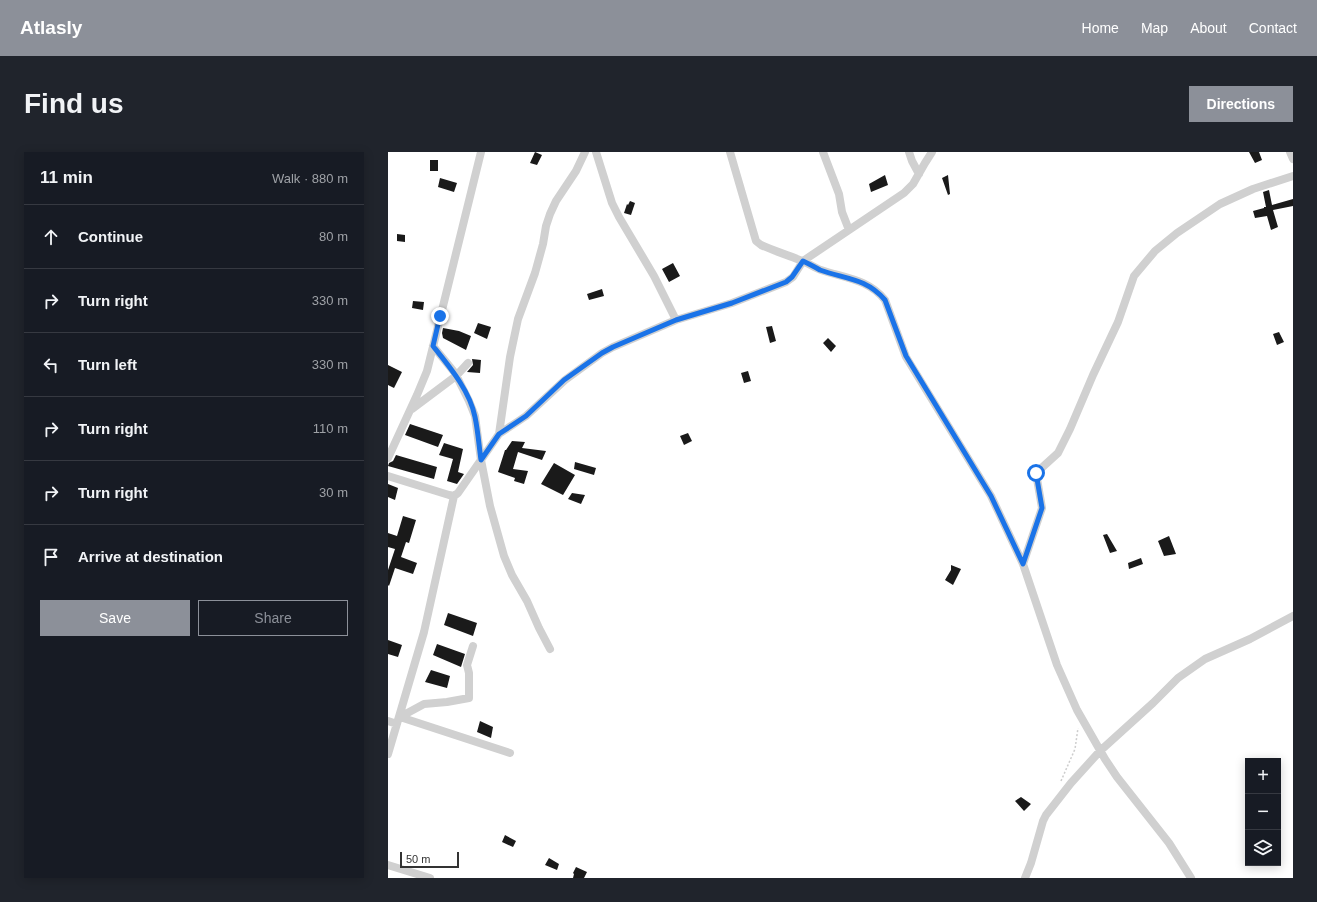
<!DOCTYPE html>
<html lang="en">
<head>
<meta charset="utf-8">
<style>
  body { margin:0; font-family:Arial,sans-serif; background:#20242c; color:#f1f3f6 }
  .controls { position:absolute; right:12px; bottom:12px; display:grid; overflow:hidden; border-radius:0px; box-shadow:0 2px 10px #0003 }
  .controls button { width:36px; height:36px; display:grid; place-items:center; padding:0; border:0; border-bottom:1px solid #363941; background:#171b24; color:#f1f3f6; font:20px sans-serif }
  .scale { position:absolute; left:12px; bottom:10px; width:59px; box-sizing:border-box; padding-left:4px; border:2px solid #333; border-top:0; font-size:11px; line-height:14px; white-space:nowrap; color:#333; -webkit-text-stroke:3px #fff; paint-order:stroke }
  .stop { position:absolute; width:12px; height:12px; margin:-9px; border:3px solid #1a73e8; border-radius:50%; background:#fff }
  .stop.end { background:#1a73e8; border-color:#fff; box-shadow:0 1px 4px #0008 }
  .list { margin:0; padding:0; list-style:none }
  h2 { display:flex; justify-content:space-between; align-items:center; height:52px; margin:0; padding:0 16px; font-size:17px }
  h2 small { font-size:13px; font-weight:400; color:#9ea1a6 }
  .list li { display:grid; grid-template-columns:26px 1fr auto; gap:12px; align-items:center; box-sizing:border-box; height:64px; padding:0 16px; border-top:1px solid #363941 }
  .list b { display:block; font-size:15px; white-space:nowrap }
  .list em { font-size:13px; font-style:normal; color:#9ea1a6 }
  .actions { display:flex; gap:8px; padding:12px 16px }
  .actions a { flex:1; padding:9px 0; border:1px solid #8c9099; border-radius:0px; text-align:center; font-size:14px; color:#8c9099 }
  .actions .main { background:#8c9099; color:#fff }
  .icon { flex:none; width:22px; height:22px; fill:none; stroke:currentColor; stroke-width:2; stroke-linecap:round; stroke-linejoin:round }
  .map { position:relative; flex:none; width:905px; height:726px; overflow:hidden; border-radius:0px }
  header { display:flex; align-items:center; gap:24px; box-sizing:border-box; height:56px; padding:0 20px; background:#8c9099; color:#fff }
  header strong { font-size:19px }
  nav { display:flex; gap:22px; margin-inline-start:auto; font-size:14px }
  .intro { display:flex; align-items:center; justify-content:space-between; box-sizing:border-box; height:96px; padding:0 24px }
  h1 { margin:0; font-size:28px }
  .button { padding:10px 18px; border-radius:0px; background:#8c9099; color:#fff; font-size:14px; font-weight:700 }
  main { display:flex; gap:24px; padding:0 24px }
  aside { flex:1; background:#171b24; border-radius:0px; box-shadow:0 2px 10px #0003 }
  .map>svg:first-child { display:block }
  .building { fill:#1a1a1a }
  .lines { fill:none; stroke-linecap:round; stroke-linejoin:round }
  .path { stroke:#cdcdcd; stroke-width:1.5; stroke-dasharray:2 2; stroke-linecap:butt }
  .minor { stroke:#d0d0d0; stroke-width:8 }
  .route { stroke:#1a73e8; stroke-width:5 }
</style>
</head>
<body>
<header>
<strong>Atlasly</strong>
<nav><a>Home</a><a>Map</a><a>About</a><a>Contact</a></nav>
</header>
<div class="intro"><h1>Find us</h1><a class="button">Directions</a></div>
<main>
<aside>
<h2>11 min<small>Walk · 880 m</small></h2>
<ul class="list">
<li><svg class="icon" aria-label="ahead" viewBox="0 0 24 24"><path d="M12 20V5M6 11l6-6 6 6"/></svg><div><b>Continue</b></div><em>80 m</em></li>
<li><svg class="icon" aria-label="right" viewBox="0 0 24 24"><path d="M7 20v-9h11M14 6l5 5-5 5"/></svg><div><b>Turn right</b></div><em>330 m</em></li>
<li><svg class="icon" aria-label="left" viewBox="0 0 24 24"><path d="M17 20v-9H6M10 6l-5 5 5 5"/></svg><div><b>Turn left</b></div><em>330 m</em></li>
<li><svg class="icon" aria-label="right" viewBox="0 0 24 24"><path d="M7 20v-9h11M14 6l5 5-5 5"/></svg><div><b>Turn right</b></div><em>110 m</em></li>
<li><svg class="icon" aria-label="right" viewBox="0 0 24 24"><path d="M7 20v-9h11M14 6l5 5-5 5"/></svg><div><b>Turn right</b></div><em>30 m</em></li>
<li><svg class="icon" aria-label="arrive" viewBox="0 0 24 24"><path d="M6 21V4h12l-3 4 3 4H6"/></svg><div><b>Arrive at destination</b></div></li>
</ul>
<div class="actions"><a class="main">Save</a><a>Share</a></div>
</aside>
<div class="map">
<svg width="905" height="726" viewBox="0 0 905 726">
  <rect width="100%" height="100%" fill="#fff"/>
  <path class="building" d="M147,0L154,3L149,13L142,11Z
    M861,0H871L874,8L867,11Z
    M42,8H50V19H42Z
    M497,23L500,33L483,40L481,32Z
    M560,23L562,42L560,43L554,26Z
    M52,26L69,31L66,40L50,35Z
    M881,38L884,53L905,47V54L885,58L890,75L883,78L879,64L867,66L865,59L876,56V55H878L875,40Z
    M242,49L247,51L243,63L236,61L239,52L240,53Z
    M9,82L17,83V90L9,89Z
    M285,111L292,124L281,130L274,117Z
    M214,137L216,144L201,148L199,142Z
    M25,149L36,150L35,158L24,156Z
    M90,171L103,175L99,187L86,181Z
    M384,174L388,189L382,191L378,175Z
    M55,176L71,179L83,184L78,198L55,186L54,181Z
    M891,180L896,190L889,193L885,182Z
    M440,186L448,194L443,200L435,191Z
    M84,207L93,208L92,221L79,220L85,213Z
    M0,213L14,220L6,236L0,233Z
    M360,219L363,229L356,231L353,221Z
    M22,272L55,283L50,295L17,283Z
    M300,281L304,289L296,293L292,284Z
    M124,289L137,290L134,296L158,299L154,308L130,300L125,317L140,319L136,332L126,329L127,326L110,320L117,298H118Z
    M56,291L75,297L70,320L76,322L69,332L59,329L65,307L51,303Z
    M8,303L49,315L46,327L0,314L1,311L5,309Z
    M187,310L208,316L206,323L186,317Z
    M166,311L187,323L175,343L153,332Z
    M0,332L10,336L7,348L0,345Z
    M184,341L197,343L193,352L180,347Z
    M15,364L28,368L21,391L18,390L13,405L29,411L25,422L7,416L1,434L0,433V418L7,397L0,395V381L9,384Z
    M719,382L729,399L722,401L715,383Z
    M781,384L788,402L776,404L770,389Z
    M753,406L755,412L741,417L740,411Z
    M563,413L573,417L565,433L557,428L563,418Z
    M60,461L89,471L85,484L56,473Z
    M0,488L14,493L10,505L0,502Z
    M49,492L77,502L73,515L45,503Z
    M43,518L62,524L59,536L37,530Z
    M92,569L105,575L103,586L89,580Z
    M633,645L643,652L636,659L627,649Z
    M117,683L128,689L125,695L114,690Z
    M161,706L171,712L169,718L157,713Z
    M188,715L199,720L196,726H185L186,722L185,721Z"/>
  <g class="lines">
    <path class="path" d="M673,629L687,597L690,576"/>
    <path class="minor" d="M208,0L224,51L231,65L266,124L288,168
      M342,0L368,89L373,93C386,99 400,103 414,109C420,111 427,116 433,118C457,126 480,127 497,148L518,205L603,344L635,412L669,513L689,558L717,607L729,625L781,691L803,726
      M435,0L451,42L454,60L461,78
      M521,0L524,9L531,22
      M902,0L905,7
      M45,194L67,221L81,249L87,264L93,308L102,354L116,404L124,423L139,449L151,476L162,497
      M24,257L68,224L80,211
      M111,282L122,205L130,167L147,121L155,92L158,74L162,62L168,49L188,19L197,0
      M0,306L29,243L39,219L93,0
      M0,324L61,343L66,344L70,341L111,282L138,264L177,228L214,201L225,195L288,168L344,151L398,130L405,125L415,109L516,41L525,32L537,11L544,0
      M635,412L654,356L648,321L670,301L682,277L705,223L730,170L746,124L767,99L789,81L832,52L865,37L905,24
      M12,565L36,552L59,550L81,546V521L79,513L85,494
      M12,565L122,601
      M0,569L9,572
      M0,602L36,480L66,344
      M0,713L42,726
      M637,726L643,711L655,669L658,663L683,631L712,599L765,551L790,526L817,507L862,487L905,464"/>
  </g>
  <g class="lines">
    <path class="route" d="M52,164L45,194C61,214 82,239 87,265C90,279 91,294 93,308L111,282L138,264L176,228L214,201L225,195L288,168L344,151L398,130L404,125L415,109C421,112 427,115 432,118C457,127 478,126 497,148L518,204L603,344L635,412L654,356L648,321"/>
  </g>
</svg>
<div class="controls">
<button>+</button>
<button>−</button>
<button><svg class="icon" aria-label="layers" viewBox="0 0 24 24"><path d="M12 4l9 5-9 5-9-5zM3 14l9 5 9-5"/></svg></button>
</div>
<div class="scale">50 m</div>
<div class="stop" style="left:648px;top:321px"></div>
<div class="stop end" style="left:52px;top:164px"></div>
</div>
</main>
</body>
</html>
